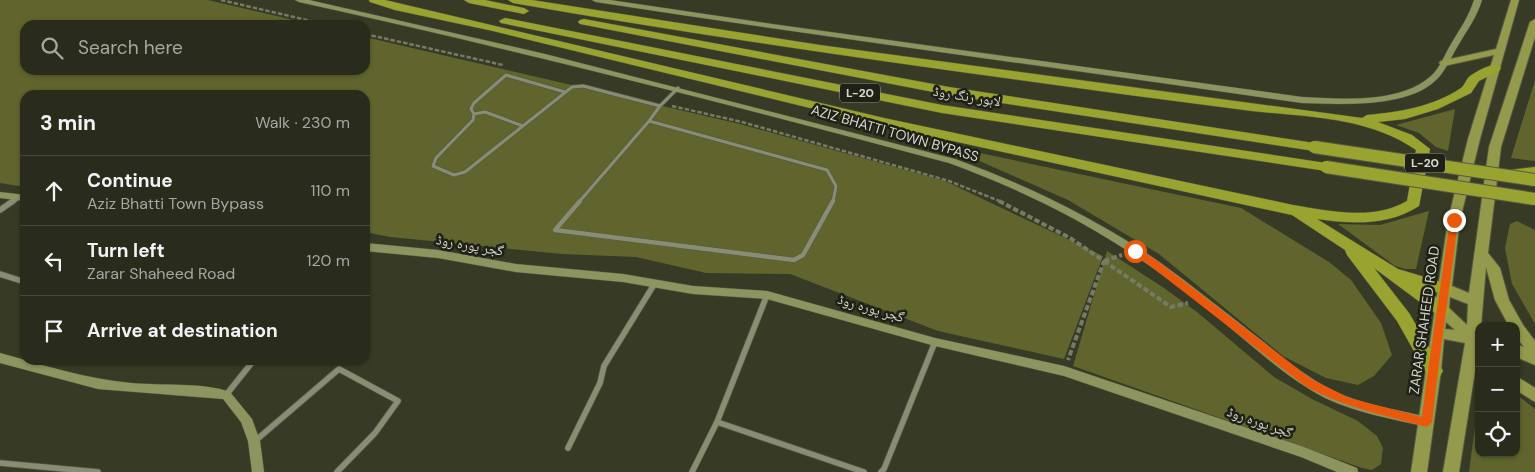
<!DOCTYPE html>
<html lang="en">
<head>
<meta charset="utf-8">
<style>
  body { margin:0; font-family:"DM Sans","Noto Naskh Arabic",sans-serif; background:#313424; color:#f1f3f6 }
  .controls { position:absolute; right:15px; bottom:15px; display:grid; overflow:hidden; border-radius:10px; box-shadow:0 1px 4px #0004 }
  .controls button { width:45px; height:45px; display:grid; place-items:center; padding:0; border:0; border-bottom:1px solid #45483a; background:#292c1b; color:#f1f3f6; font:25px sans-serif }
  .stop { position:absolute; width:15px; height:15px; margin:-11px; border:4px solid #ea580c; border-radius:50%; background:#fff }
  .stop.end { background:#ea580c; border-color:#fff; box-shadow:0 1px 5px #0008 }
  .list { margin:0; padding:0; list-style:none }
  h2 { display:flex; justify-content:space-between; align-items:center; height:65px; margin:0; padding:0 20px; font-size:21px }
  h2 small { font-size:16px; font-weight:400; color:#a5a7a3 }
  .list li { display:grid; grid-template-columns:32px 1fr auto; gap:15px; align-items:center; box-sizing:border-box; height:70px; padding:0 20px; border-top:1px solid #45483a }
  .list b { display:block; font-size:19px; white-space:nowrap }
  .list p { margin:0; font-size:16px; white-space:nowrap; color:#a5a7a3 }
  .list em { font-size:16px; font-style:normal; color:#a5a7a3 }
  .icon { flex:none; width:28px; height:28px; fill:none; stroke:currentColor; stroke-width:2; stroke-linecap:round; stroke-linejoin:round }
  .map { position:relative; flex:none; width:1535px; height:472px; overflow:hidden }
  .search { position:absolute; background:#292c1b; box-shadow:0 1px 4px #0004; left:20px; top:20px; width:350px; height:55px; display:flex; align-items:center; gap:12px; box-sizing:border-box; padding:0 18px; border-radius:15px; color:#a5a7a3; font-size:19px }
  .panel { position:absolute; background:#292c1b; box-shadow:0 1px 4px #0004; left:20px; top:90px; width:350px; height:275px; border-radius:15px }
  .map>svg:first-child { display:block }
  .green { fill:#60652d }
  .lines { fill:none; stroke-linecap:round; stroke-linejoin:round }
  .lane-far1-casing { stroke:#565845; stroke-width:4.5 }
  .lane-casing { stroke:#565845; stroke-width:5.5 }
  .street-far1-casing { stroke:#565845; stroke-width:5.5 }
  .street-casing { stroke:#565845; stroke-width:7 }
  .secondary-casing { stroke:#565845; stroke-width:1 }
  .primary-casing { stroke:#565845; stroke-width:2 }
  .highway-casing { stroke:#565845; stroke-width:1 }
  .path-far1 { stroke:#777a67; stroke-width:2.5; stroke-dasharray:4.5 2; stroke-linecap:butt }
  .path { stroke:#777a67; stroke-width:4; stroke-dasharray:5.5 2.5; stroke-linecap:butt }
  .lane-far1 { stroke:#898d74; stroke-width:3 }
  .lane { stroke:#898d74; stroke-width:4.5 }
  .street-far1 { stroke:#898d74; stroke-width:4.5 }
  .street { stroke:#898d74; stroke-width:5.5 }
  .secondary { fill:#8e945f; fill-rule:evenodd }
  .primary { fill:#939a4b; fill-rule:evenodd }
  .highway { fill:#99a32f; fill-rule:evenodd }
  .highway-bridge-casing { stroke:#565845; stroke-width:14; stroke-linecap:butt }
  .highway-bridge { stroke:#99a32f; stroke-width:12 }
  .route { fill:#ea580c }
  .labels { text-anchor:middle; stroke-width:5; stroke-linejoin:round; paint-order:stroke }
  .shield { fill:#1f2016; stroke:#9fa195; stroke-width:1 }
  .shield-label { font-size:12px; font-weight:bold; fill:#d6d8cb }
  .street-label { font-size:14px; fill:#d6d8cb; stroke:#1f2016 }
</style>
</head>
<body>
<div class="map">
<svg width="1535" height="472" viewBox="0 0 1535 472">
  <rect width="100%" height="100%" fill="#373a24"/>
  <path class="green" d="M0,0H208L315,25H25V70H365V37L740,124L945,181L1103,256L1064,359L938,331L790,274L706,273L636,257L562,254L390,237L365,232V95H25V187L0,183Z
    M1535,80V161L1511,158Z
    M1455,109L1448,151L1436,147L1419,133L1396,125Z
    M894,135L1241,208L1329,262L1351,280L1381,323L1392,355L1374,376L1358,385L1326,378L1283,356L1159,254L1068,200L975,159Z
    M1429,211L1416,269H1405L1395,266L1338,224L1380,225Z
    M1517,221L1535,230V324L1512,284L1505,248L1510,224Z
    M1107,251L1164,288L1197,312L1274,377L1312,399L1358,421L1377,436L1383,448L1381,464L1372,470L1362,468L1073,366Z
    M1516,394L1535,409V472H1469L1479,396V453H1516Z"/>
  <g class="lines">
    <defs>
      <path id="lane-far1" d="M565,92L506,75L474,103L471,109L474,114L473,120L436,158L433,166L454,175L465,172L572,87L583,86L660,106
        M474,114L485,112L523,126
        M649,121L827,170L836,186L833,202
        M649,121L660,106L678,88
        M579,202L649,121"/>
      <path id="lane" d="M580,201L555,230L794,260L803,255L833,201"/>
      <path id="street-far1" d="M12,202L19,197"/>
      <path id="street" d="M0,210L13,201
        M0,274L25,282
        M226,395L254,360
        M717,422L864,472
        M255,441L339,369L398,401L375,433L337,472
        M568,448L600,383L604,366L655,283
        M0,463L98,472
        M692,472L717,422L767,295
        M881,472L884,469L935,342"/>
      <path id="secondary" d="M295,0H309L545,54L955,159C1027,185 1095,218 1158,261C1190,284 1221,309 1252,333C1278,353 1302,375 1332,390C1362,405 1395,409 1427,417L1431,418L1433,422L1431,426L1427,427C1393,419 1357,413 1325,398C1296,383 1271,362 1246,341C1215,315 1183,289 1150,266C1088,222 1020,189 949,163C733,105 517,50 299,2Z
        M592,0H610L772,24L1302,97C1341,99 1400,104 1431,76C1440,68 1445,54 1451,44C1460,29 1469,16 1474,0H1482C1477,17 1467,30 1459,44C1452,55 1447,68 1439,77C1411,109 1341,104 1302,103C1067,69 831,38 596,2Z
        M0,192L25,195V201L0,198Z
        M365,243L438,250L516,264L623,274L693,286L767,291L935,338L1064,366L1304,447L1357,468L1358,472H1337L1301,457L1064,376L935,346L767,299L693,294L623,282L516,272L438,258L365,251Z
        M0,353C43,365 86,379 131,383C161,386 202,382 230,392L252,419L260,441L264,472H252L248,441L241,422L223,399L98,389L0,363Z"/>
      <path id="primary" d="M1511,0H1519L1480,139L1460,220L1452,286L1469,293L1489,147L1530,22L1535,19V37L1501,147L1488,253L1500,268L1509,300L1523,325L1535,341V365L1516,357V344L1524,347L1516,337V326H1509L1495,300L1486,267L1481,326H1479V346L1459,472H1443L1465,343L1444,339L1441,371L1427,472H1411L1448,220L1468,139L1494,55L1444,66L1439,63L1441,61L1496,49ZM1450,297L1468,304L1467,325L1449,308ZM1446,322L1455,330L1445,329Z
        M1516,376L1535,388V402L1516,390Z"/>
      <path id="highway" d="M369,0H385L884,118L1293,205C1330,211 1373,221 1407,201L1416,150C1369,117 1308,117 1252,111C1211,106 1170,100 1129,95C923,67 718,39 513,3L508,0H532L820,45L1362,118L1367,115C1399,112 1433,107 1461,88C1465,85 1466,79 1470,76C1477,71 1491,63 1499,65L1501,68L1499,71L1479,81L1471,93L1438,109L1405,119L1378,122L1412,135L1430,149L1419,206C1388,226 1352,224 1317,219L1398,269L1451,285L1453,289L1451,293L1445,295L1424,288L1448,306L1450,310L1448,314L1442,316L1436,314L1374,268L1409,313L1443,371L1440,376L1434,378L1428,376L1397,321L1347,255L1345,250L1292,215L884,126L493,31L395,10L370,2Z
        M464,0H485L524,8L529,11L524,14L469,3Z
        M505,18L942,105L1326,163L1331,164L1333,167L1331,170L1326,171L942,113L501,23L499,21Z
        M584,19L949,87L1314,143L1321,147L1314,151L949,95L580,24L578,22L580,20Z
        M1535,167V175L1502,179L1497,178L1495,175L1497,172L1502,171Z"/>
    </defs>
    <use href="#lane-far1" class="lane-far1-casing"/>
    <use href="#lane" class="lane-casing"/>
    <use href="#street-far1" class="street-far1-casing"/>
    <use href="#street" class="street-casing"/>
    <use href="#secondary" class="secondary-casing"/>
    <use href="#primary" class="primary-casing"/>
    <use href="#highway" class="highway-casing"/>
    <path class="path-far1" d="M221,0L328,25
      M365,34L503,65
      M672,106L742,122L949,181L1002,202"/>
    <path class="path" d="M999,201L1070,238L1104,261L1068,360
      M1104,261L1171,307L1188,303
      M1104,261L1122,255"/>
    <use href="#lane-far1" class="lane-far1"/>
    <use href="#lane" class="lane"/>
    <use href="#street-far1" class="street-far1"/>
    <use href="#street" class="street"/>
    <use href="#secondary" class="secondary"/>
    <use href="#primary" class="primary"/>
    <use href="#highway" class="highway"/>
    <defs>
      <path id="highway-bridge" d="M1314,147L1535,180
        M1326,167L1535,199"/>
    </defs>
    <use href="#highway-bridge" class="highway-bridge-casing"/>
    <use href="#highway-bridge" class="highway-bridge"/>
  </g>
  <path class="route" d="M1454,217L1458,220C1450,288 1439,355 1432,422L1427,427C1384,415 1342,407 1304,385L1131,251L1135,248L1138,249L1156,260L1311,379L1349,398L1422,417C1430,351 1441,286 1450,220Z"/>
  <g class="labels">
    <g class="shield">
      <rect x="840" y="83.5" width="40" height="19" rx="4"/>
      <rect x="1405" y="153.5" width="40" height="19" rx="4"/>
    </g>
    <g class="shield-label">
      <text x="860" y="97">L-20</text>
      <text x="1425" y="167">L-20</text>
    </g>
    <g class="street-label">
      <text transform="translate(967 96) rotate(9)" y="5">لاہور رنگ روڈ</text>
      <text transform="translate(895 133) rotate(16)" y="5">AZIZ BHATTI TOWN BYPASS</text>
      <text transform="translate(470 245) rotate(10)" y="5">گجر پورہ روڈ</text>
      <text transform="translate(871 308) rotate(16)" y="5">گجر پورہ روڈ</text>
      <text transform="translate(1424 320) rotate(-82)" y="5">ZARAR SHAHEED ROAD</text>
      <text transform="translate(1260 422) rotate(19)" y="5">گجر پورہ روڈ</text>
    </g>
  </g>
</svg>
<div class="controls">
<button>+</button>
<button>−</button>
<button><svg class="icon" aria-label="locate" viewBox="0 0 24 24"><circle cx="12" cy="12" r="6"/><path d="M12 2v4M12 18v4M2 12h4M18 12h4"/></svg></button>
</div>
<div class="stop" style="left:1135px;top:251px"></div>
<div class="stop end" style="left:1454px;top:220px"></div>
<div class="search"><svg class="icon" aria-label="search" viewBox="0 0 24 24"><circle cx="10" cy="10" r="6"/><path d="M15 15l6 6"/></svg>Search here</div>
<section class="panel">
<h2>3 min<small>Walk · 230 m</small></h2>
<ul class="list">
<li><svg class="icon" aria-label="ahead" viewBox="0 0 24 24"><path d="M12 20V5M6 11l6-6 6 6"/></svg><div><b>Continue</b><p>Aziz Bhatti Town Bypass</p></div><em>110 m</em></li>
<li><svg class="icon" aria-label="left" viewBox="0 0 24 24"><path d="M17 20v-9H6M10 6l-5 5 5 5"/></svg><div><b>Turn left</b><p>Zarar Shaheed Road</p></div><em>120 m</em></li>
<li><svg class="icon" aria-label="arrive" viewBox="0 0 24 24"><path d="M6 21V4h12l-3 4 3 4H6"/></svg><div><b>Arrive at destination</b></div></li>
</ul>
</section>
</div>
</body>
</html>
